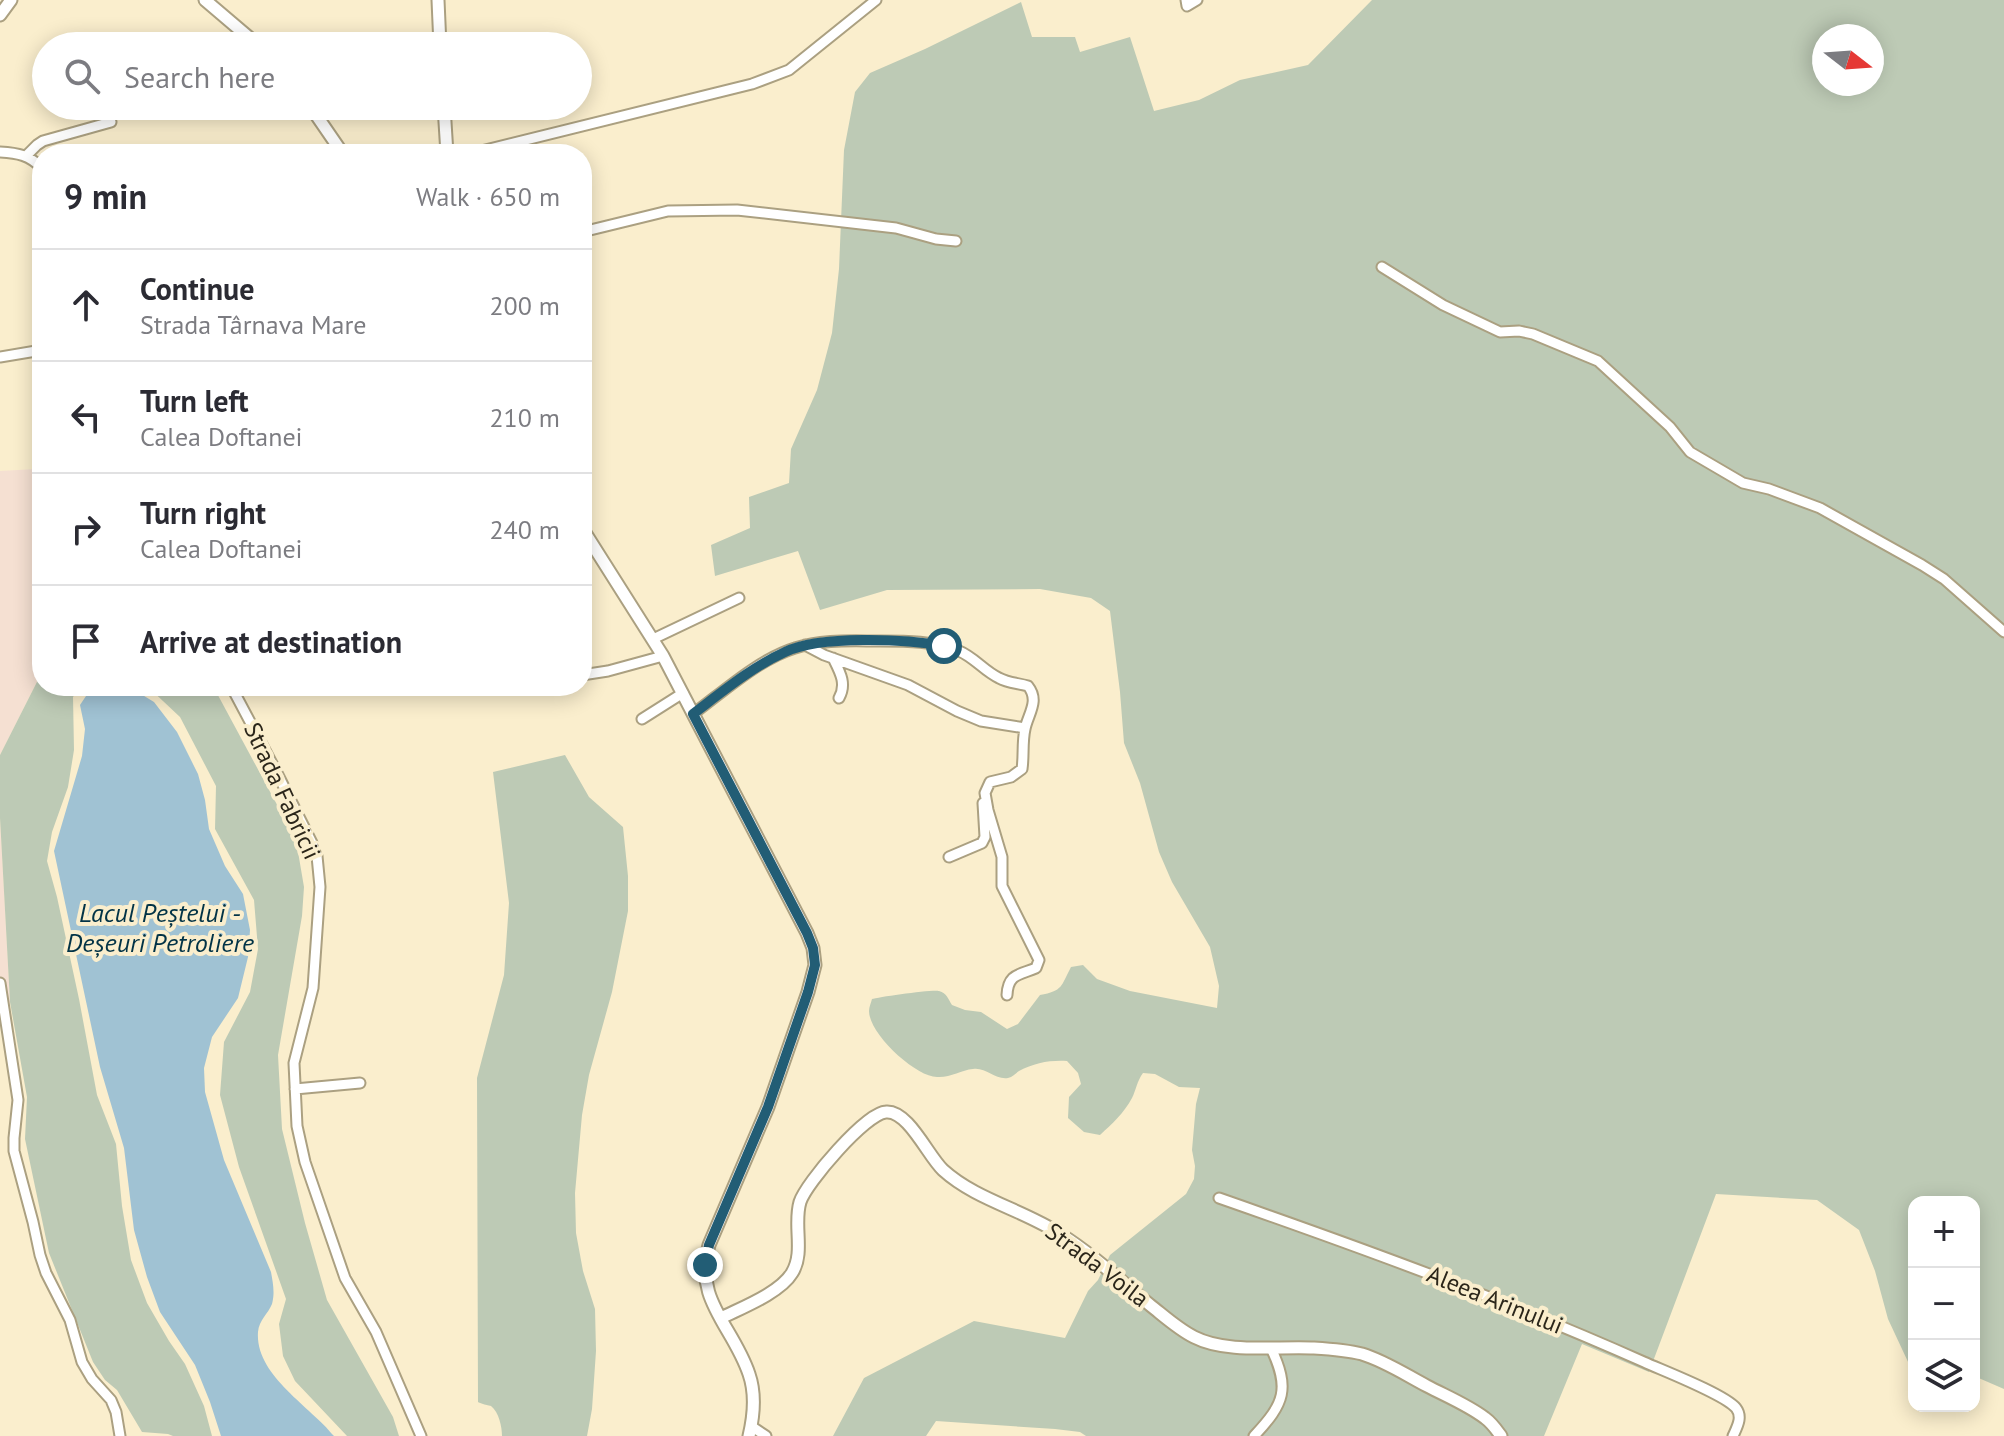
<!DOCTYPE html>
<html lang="en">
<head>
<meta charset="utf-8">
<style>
  body { margin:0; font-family:"PT Sans",sans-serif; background:#f7f7f7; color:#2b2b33 }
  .controls { position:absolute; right:24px; bottom:24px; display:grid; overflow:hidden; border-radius:16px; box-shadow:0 4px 20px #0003 }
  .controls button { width:72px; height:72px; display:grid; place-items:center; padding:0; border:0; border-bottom:2px solid #e1e1e2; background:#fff; color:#2b2b33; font:40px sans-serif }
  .compass { position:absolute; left:1812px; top:24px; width:72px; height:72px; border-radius:50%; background:#fff; box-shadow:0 4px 20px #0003; rotate:107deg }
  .stop { position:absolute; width:24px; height:24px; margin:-18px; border:6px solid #225d75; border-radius:50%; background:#fff }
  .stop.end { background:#225d75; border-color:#fff; box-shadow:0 2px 8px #0008 }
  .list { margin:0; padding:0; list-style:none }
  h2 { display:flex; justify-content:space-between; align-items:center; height:104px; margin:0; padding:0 32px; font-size:34px }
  h2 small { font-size:26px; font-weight:400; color:#7c7c81 }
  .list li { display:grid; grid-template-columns:52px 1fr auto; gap:24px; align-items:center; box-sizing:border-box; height:112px; padding:0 32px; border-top:2px solid #e1e1e2 }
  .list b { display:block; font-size:30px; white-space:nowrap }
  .list p { margin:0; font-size:26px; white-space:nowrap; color:#7c7c81 }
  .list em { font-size:26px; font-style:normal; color:#7c7c81 }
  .icon { flex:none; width:44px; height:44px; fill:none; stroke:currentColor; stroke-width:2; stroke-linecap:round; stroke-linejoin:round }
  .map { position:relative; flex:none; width:2004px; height:1436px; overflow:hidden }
  .search { position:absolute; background:#fff; box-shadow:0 4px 20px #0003; left:32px; top:32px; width:560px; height:88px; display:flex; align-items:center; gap:20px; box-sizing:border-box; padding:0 28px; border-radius:44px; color:#7c7c81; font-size:30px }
  .panel { position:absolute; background:#fff; box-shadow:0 4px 20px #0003; left:32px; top:144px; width:560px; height:552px; border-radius:32px }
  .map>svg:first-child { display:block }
  .industrial { fill:#f5e0d2 }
  .green { fill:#bdcab5; fill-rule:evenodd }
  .water { fill:#a0c2d3 }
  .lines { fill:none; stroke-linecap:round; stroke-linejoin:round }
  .minor-casing { stroke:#aba081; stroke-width:13 }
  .major-casing { stroke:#aba081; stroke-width:15 }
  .minor { stroke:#fff; stroke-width:9 }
  .major { stroke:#fff; stroke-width:11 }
  .route { stroke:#225d75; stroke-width:10 }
  .labels { text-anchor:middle; stroke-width:8; stroke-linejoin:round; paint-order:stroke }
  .street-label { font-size:24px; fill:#2b261a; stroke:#faeecd }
  .water-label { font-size:26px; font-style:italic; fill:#023346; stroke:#faeecd }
</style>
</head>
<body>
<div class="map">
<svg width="2004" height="1436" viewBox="0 0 2004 1436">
  <rect width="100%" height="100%" fill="#faeecd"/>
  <path class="industrial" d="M36,469L42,470V672L0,755V471Z
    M0,818L10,1002L0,1004Z"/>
  <path class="green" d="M1372,0H2004V1389L1974,1376V1202H1914V1368L1909,1364L1888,1319L1875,1271L1859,1230L1817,1200L1716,1194L1649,1372L1582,1344L1544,1436H1086L1080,1432L1055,1429L936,1421L926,1436H833L864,1378L974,1321L1065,1338L1088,1291L1098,1280L1110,1255L1186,1194L1194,1179L1195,1166L1192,1150L1196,1104L1200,1088L1179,1087L1155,1074L1143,1073C1137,1081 1136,1090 1132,1098C1124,1113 1112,1124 1100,1135L1084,1132L1068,1118L1069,1097L1081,1084L1078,1073L1067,1061C1050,1060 1034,1063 1019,1071C1016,1073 1013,1077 1008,1078C995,1080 986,1067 973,1069C961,1070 950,1078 937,1077C916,1077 869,1034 869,1011C869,1007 871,1003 872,999C878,997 934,989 939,991C947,993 948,999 952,1005L965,1010L981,1012L1007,1029L1018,1024L1040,995C1063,991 1061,986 1071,967L1083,965L1097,979L1130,991L1217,1008L1219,986L1210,947L1172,882L1159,852L1140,783L1124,743L1120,692L1110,611L1091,598L1040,589L887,590L820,610L798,551L715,576L711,545L750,528L749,497L789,483L791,449L817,390L832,333L839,269L844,150L855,92L870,73L925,49L1021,2L1032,37H1075L1080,52L1130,37L1154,111L1199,100L1240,80L1308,65ZM1824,36H1872V84H1824Z
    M42,672V686H81L73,697L74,750L68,787L52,832L47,861L57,897L79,999L97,1095L116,1144L122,1206L131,1260L147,1303L169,1341L185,1364L204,1406L212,1436H173L168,1434L142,1432L117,1390L105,1380L93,1362L49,1253L25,1139L27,1097L10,1002L0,818V755Z
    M147,686H213L296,840L304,887L302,916L278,1055L282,1129L305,1223L327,1300L393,1417L399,1436H347L295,1381L283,1356L279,1324L286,1299L239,1167L220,1095L224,1042L250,992L258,949L254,900L215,829L216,786L180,717Z
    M565,755L589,797L623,827L628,876V911L612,992L589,1075L582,1115L575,1193L576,1233L583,1271L595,1309L596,1351L592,1409L587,1436H502C502,1427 499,1412 491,1406C490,1406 479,1403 478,1402L477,1078L504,975L509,903L493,772Z"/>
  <path class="water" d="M102,686L131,688L154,702L177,732L198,774L205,800L209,829L225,866L243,894L250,930L248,957L238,998L212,1037L204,1068L205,1092L224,1160L271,1272C273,1283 275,1293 272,1304C268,1314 259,1320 258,1332C255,1375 310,1406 334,1436H221L210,1402L195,1365L160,1312L147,1277L134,1230L124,1148L100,1067L54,851L82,756L85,729L80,705L90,690Z"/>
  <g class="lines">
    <defs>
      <path id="minor" d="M1186,0L1187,6L1197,0
        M0,152C18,153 29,155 42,168
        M469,154L752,84L789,70L876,0
        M26,156L37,145L43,141L111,122
        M582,232L668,211L737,210L896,228L936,239L956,241
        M1382,267L1443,305L1500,332L1519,331L1533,334L1598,361L1670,427L1690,452L1743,483L1769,489L1820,508L1922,565L1944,579L2004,632
        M0,357L42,350
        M653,639L739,598
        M805,645L824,655L908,685L957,711L981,721L1025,728
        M833,658C840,672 847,684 839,698
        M582,675L608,671L663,656
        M231,686L276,771L312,843L317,856L320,887L313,988L294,1063L297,1126L305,1162L345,1278L376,1332L421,1436
        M299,686V687
        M693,714C723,692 759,659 795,648C822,639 852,641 880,641C906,641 935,641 959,651C974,657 984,671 999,678C1008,683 1018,683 1028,686C1040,701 1028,714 1025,729C1022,742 1024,756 1022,769L1011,777L990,782L985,793L988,810L1002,857V886L1039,960L1036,968C1020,975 1008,973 1007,995
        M642,719L683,693
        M949,857L982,843L985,837L983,803
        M0,983L18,1100L14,1138V1151L33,1222L40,1255L46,1273L70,1320L82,1362L92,1379L111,1400L116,1412L120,1436
        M295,1089L360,1083
        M1219,1198C1362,1248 1505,1300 1644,1362C1664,1371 1724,1394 1736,1408C1743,1417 1737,1427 1733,1436
        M751,1426L766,1436
        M1254,1436C1285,1403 1290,1389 1271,1348"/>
      <path id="major" d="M205,0L259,46
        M438,0L440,46
        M0,15L11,0
        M310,106L343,154
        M444,106L447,154
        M582,528L663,656L807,933L813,948L815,965L808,992L768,1107L709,1245C693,1300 733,1326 749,1374C756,1394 754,1415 749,1436
        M721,1318C741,1308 780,1293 792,1273C805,1252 793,1225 800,1202C806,1183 866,1113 886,1112C908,1110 928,1156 943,1170C976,1200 1024,1210 1060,1234C1092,1254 1121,1281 1150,1305C1164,1316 1178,1329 1194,1337C1227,1354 1277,1346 1314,1348C1330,1349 1346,1350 1362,1354C1385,1361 1406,1375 1427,1386C1446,1396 1468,1405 1485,1418C1492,1423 1496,1429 1501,1436"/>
    </defs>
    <use href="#minor" class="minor-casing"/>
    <use href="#major" class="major-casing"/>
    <use href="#minor" class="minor"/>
    <use href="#major" class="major"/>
  </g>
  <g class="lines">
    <path class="route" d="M705,1265L709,1245L768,1107L808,992L815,965L813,948L807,933L693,714C722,692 752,667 785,652C820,635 906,639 944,646"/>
  </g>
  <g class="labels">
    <g class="street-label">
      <text transform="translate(282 791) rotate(65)" y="8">Strada Fabricii</text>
      <text transform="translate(1097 1265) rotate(37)" y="8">Strada Voila</text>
      <text transform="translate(1495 1300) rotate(22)" y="8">Aleea Arinului</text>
    </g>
    <g class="water-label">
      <text x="160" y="922">Lacul Peștelui -<tspan x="160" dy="30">Deșeuri Petroliere</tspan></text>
    </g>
  </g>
</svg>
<div class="controls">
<button>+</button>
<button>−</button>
<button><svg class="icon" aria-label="layers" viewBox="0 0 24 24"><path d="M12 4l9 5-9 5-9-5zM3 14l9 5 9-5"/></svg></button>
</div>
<svg class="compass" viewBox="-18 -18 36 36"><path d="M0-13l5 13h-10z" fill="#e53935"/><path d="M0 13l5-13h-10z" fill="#7c7c81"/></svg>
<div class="stop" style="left:944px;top:646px"></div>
<div class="stop end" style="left:705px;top:1265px"></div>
<div class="search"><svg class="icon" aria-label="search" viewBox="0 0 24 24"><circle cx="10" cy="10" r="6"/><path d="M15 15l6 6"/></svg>Search here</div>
<section class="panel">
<h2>9 min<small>Walk · 650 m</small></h2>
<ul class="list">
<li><svg class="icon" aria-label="ahead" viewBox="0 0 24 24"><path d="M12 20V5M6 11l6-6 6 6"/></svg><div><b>Continue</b><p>Strada Târnava Mare</p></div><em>200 m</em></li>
<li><svg class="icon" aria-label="left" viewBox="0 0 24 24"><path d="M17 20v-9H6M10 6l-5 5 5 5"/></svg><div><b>Turn left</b><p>Calea Doftanei</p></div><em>210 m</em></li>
<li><svg class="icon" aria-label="right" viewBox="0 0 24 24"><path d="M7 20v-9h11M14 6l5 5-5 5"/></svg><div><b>Turn right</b><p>Calea Doftanei</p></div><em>240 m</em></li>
<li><svg class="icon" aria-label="arrive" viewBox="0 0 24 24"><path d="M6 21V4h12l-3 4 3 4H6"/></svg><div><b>Arrive at destination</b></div></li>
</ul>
</section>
</div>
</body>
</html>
